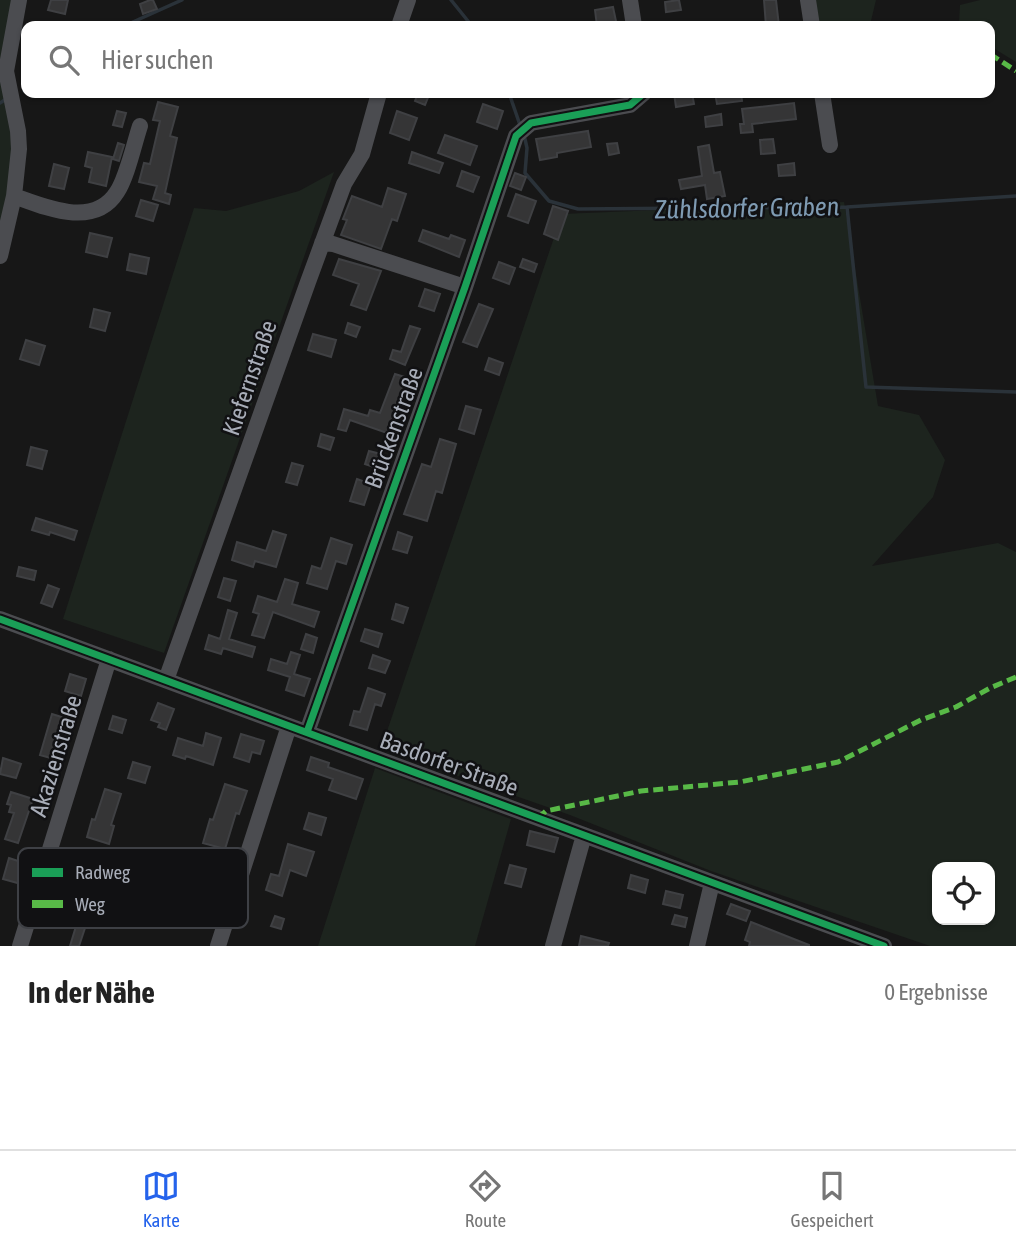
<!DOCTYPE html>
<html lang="de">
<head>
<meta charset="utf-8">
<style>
  body { margin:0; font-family:"Asap Condensed",sans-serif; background:#f2f2f2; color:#222 }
  .controls { position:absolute; right:21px; bottom:21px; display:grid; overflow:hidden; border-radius:14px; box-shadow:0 2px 5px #0004 }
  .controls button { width:63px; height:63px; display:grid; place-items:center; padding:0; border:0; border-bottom:2px solid #e0e0e0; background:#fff; color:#222; font:35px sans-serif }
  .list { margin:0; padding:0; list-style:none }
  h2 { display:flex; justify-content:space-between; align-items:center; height:91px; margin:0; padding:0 28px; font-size:30px }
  h2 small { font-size:23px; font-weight:400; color:#767676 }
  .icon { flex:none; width:38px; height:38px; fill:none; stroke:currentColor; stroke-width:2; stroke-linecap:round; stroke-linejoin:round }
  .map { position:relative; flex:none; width:1016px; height:946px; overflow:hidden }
  .search { position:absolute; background:#fff; box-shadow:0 2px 5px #0004; left:21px; right:21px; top:21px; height:77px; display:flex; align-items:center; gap:18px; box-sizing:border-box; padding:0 24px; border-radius:14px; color:#767676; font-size:26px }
  .sheet { height:203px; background:#fff }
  nav { display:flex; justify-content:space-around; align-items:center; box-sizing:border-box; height:98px; border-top:2px solid #e0e0e0; background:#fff; font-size:19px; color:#767676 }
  nav a { display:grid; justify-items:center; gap:4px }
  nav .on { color:#2563eb }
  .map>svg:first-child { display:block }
  .green { fill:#1d241e; fill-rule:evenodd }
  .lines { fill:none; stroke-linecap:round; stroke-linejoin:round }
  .stream { stroke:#2a3239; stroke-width:3.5 }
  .building { fill:#353536; stroke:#3f4043; stroke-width:2 }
  .minor { stroke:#4b4c50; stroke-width:16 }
  .quiet { stroke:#58b947; stroke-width:5; stroke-dasharray:10 5; stroke-linecap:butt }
  .cycleway-casing { stroke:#111113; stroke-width:11 }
  .cycleway { stroke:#1a9f57; stroke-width:7 }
  .labels { text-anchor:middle; stroke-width:5; stroke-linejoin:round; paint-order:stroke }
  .street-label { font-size:24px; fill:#a8adb8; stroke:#111113 }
  .water-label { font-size:26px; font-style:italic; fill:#7f9bb3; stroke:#111113 }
  .key { fill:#111113; stroke:#3e4045; stroke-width:2 }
  .key-label { font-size:19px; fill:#a8adb8 }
</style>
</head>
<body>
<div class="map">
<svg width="1016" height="946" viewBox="0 0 1016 946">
  <rect width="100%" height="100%" fill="#171717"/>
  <path class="green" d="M0,0H19L12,31L16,133L0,245Z
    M813,0H876L870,25L867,26H816Z
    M980,0H1016V62L990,46V26H962L959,24L960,5Z
    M334,172L164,653L63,619L194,208L226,211L299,191Z
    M844,202L878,406L919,415L945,460L933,497L872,566L998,543L1016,552V946H930L711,871L570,815L381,749L562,214ZM937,867H990V920H937Z
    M375,768L511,819L475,946H318Z"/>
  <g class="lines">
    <path class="stream" d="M451,0L472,26
      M124,26L182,0
      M24,91L26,89
      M509,93L520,125
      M0,103L6,99
      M525,139L527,148L525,173L549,201L578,209L847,207L1016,196
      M847,207L866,387L1016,392"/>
  </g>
  <path class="building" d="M51,0H68L65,14L48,10Z
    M150,0H153L157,9L143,14L140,4Z
    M679,0L681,10L666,12L665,2Z
    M764,0H776L779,26H766Z
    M613,7L617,26H597L595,10Z
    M418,93L429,95L425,105L415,101Z
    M674,93H692L694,104L676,107Z
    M715,93H741L742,101L717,104Z
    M158,102L178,107L170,136L177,138L165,193L171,195L169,204L153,199L157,186L139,182L144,163L150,164L160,121L153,120Z
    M794,103L796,119L752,124L753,132L741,133L740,124H744L742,109Z
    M483,104L503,111L497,129L477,122Z
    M117,111L126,113L122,127L113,125Z
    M397,111L417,118L409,140L390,133Z
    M721,114L722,125L706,127L705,117Z
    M588,131L591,147L557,153V157L540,160L536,139Z
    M445,135L477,146L470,165L438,153Z
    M773,139L775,153L761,154L760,140Z
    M118,143L124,145L119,161L113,159Z
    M617,143L619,153L609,155L607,144Z
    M709,145L714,173L720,172L725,196L707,199L705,185L681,189L679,180L702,176L698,147Z
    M88,152L112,157L106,186L89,182L92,168L85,166Z
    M412,152L443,163L439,173L409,163Z
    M794,163L795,175L779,176L778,165Z
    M54,164L69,168L64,189L49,186Z
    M462,171L479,177L473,192L457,186Z
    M515,173L526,177L521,190L510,186Z
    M388,188L406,194L397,221L392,219L381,249L341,235L347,220L343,219L352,196L382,207Z
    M516,194L536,201L528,223L508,216Z
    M141,200L158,205L153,221L136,216Z
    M553,206L568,211L558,240L544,234Z
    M423,230L449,239L451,235L465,240L459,257L419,241Z
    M90,233L112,238L107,257L86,252Z
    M130,254L149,258L146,274L127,270Z
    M339,259L381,271L366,310L351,305L359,284L333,275Z
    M523,259L537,264L534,272L520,267Z
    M499,262L515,268L509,284L493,278Z
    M425,289L440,294L434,311L419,306Z
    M479,304L493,309L477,347L463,342Z
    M94,309L110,313L105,331L90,327Z
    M348,323L360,327L356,337L345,333Z
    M410,326L420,329L405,365L390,359L393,350L401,352Z
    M313,334L336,340L331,357L308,350Z
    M26,340L45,346L39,365L20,359Z
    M489,358L503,363L499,375L485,370Z
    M395,374L411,379L390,434L350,420L346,431L338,429L344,409L368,416L370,410L380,413Z
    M466,406L481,410L474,434L459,429Z
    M321,434L334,438L330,450L318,446Z
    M440,439L456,444L442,493L436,491L427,521L404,514L422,464L431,467Z
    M31,447L47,451L42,469L27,465Z
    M369,451L381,454L377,468L365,464Z
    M292,463L303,466L297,485L286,482Z
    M357,479L371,484L364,505L350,501Z
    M36,518L77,531L74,540L50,532L49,535L32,530Z
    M273,531L286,535L276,567L255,561L253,567L232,560L237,542L266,551Z
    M398,532L412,537L407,553L393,549Z
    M331,538L352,545L346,564L336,561L327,589L307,583L312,566L321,569Z
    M19,567L36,571L34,580L17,576Z
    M224,578L236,581L230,601L218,597Z
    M285,579L298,583L292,604L319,612L314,627L273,612L264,638L252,635L259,614L253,612L258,596L277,602Z
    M48,585L59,589L52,607L41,603Z
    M396,604L408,608L403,623L392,619Z
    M228,610L237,613L229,639L255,647L252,657L223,648L221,654L205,649L209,635L220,639Z
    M365,629L382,634L378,647L361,641Z
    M306,634L317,638L313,653L301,649Z
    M291,652L300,655L294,674L310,679L304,696L286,690L290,677L268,670L271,659L287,664Z
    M373,655L390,661L385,673L369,668Z
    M70,674L86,679L81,696L65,691Z
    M368,688L385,694L381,706L375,704L367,730L350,725L354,711L360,712Z
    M158,703L174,709L166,730L158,727L160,723L151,720Z
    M52,714L71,720L58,760L40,755Z
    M113,716L126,720L122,733L109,729Z
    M206,733L221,738L213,765L186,756L185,759L173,755L178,738L203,746Z
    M241,734L264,741L260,754L252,752L249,762L234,757Z
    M311,757L329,763L328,767L363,779L356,799L329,790L333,779L307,770Z
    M3,758L21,764L16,778L0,774Z
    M133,762L150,767L145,783L128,778Z
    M225,784L247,791L239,814L236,813L225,849L203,843L210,819L213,820Z
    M105,789L121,794L111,825L114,826L109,844L87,837L92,819L95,820Z
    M11,792L33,799L18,843L5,839L14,813L9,812L11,805L7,804Z
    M309,813L326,818L321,835L304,829Z
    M530,831L558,838L554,852L527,845Z
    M288,844L314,852L306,876L290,870L282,896L266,890L271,874L279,876Z
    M9,858L27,864L21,884L3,879Z
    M510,865L526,869L521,887L505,883Z
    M631,875L648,880L645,893L628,888Z
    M666,891L683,895L680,908L663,904Z
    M731,904L750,911L746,921L727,914Z
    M675,915L687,918L685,927L672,924Z
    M275,916L284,919L281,929L271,926Z
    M751,922L809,945V946H749L750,942L745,940Z
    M77,923L86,925L79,946H70Z
    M581,936L609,943L608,946H579Z"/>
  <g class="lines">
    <path class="minor" d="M630,0L634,26
      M808,0L812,26
      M399,26L408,0
      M822,93L830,145
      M14,196C45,207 94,229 117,192C127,177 134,144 140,126
      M322,243L333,244L465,287
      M0,256L14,196L19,149L18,131L6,71L19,0
      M0,619L884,946
      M166,680L308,282L344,184L362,154L379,93
      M307,732L465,287L516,136L531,123L630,105L644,93
      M20,946L109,659
      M218,946L289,726
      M553,946L584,835
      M697,946L712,883"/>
    <path class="quiet" d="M990,54L1016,71
      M538,818L546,811L641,791L740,782L838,762L921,720L956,707L990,688L1016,677"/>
    <defs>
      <path id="cycleway" d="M0,619L884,946
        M307,732L465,287L516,136L531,123L630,105L644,93"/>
    </defs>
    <use href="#cycleway" class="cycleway-casing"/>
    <use href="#cycleway" class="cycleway"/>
  </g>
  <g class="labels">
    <g class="street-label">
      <text transform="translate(250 378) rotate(-71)" y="8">Kiefernstraße</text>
      <text transform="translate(394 428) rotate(-70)" y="8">Brückenstraße</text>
      <text transform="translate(56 756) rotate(-73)" y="8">Akazienstraße</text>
      <text transform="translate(449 764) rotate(20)" y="8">Basdorfer Straße</text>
    </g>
    <g class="water-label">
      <text transform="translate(747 208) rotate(-1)" y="9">Zühlsdorfer Graben</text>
    </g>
  </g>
  <rect x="18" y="848" width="230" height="80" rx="10" class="key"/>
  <rect x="32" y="868" width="31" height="9" fill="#1a9f57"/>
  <rect x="32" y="900" width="31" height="8" fill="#58b947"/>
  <g class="key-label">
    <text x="75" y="879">Radweg</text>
    <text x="75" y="911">Weg</text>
  </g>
</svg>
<div class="controls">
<button><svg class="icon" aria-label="locate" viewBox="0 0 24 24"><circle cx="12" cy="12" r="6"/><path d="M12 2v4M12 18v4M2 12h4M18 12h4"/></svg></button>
</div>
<div class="search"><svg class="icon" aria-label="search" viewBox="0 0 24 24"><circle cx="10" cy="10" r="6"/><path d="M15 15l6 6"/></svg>Hier suchen</div>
</div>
<section class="sheet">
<h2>In der Nähe<small>0 Ergebnisse</small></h2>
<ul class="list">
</ul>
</section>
<nav>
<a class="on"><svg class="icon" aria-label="map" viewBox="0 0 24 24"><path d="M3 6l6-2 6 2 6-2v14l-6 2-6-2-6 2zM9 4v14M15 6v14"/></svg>Karte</a>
<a><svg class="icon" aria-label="directions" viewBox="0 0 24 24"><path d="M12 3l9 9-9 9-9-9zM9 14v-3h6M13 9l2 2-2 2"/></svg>Route</a>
<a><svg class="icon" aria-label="saved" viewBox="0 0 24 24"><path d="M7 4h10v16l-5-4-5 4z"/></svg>Gespeichert</a>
</nav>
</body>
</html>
